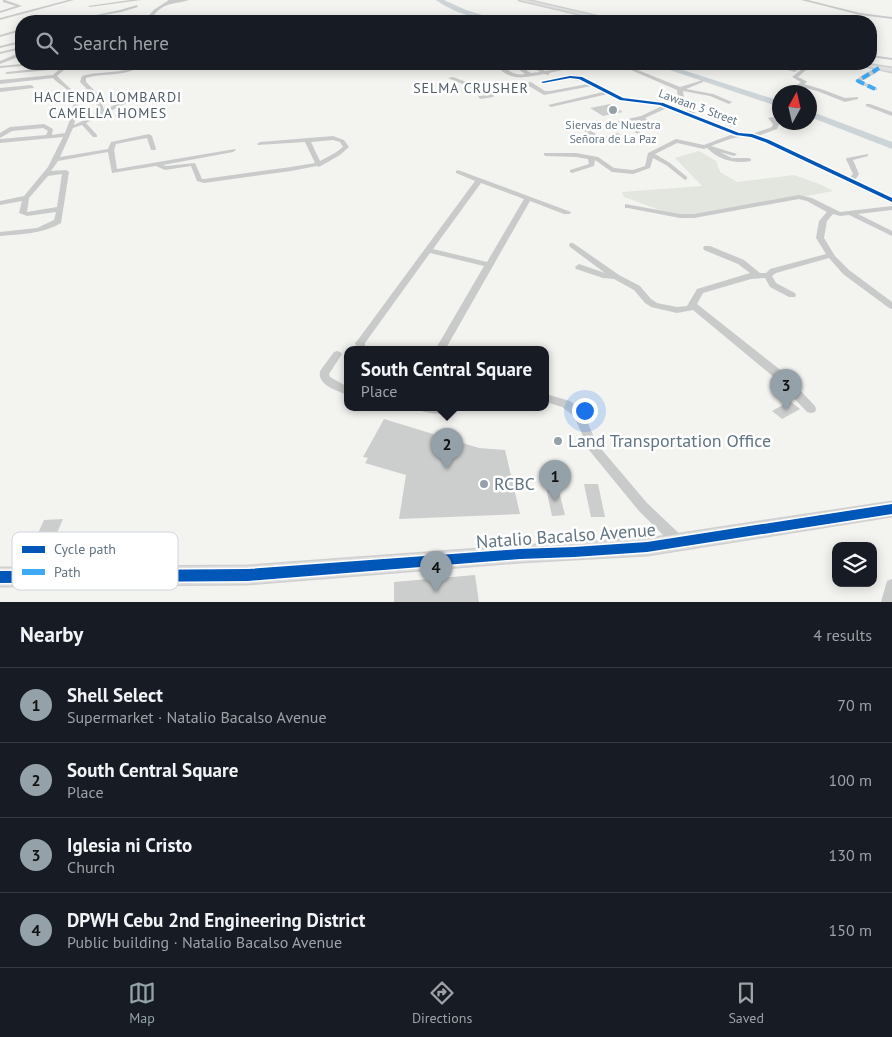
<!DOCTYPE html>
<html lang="en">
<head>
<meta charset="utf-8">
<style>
  body { margin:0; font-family:"PT Sans",sans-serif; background:#242831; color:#f1f3f6 }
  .controls { position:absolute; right:15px; bottom:15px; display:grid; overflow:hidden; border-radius:10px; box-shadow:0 2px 12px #0003 }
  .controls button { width:45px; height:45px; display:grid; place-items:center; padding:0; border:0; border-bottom:1px solid #363941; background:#171b24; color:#f1f3f6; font:25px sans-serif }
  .compass { position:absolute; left:772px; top:85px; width:45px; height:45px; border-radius:50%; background:#171b24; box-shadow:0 2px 12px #0003; rotate:8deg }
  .you { position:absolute; left:584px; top:410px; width:18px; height:18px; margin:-12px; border:4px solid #fff; border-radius:50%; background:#1a73e8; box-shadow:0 0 0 8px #1a73e833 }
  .badge { display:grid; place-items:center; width:32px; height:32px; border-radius:50%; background:#94a1a8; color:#111; font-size:16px; font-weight:700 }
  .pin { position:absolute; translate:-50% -41px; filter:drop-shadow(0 1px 2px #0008) }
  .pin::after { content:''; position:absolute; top:26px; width:18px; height:15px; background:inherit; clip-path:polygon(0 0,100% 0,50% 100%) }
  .popup { position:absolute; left:344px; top:346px; width:205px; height:65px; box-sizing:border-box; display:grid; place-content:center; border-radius:10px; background:#171b24; filter:drop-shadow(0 1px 4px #0005); font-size:16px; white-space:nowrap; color:#9ea1a6 }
  .popup b { font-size:19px; color:#f1f3f6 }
  .popup::after { content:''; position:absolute; left:50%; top:100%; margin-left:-10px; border:10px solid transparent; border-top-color:#171b24 }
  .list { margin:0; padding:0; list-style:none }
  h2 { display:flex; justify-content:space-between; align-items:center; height:65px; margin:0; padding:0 20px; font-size:21px }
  h2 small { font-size:16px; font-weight:400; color:#9ea1a6 }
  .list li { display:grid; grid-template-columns:32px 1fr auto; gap:15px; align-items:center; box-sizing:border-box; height:75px; padding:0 20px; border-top:1px solid #363941 }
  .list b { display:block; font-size:19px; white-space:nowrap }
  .list p { margin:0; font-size:16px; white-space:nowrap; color:#9ea1a6 }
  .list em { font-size:16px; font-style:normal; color:#9ea1a6 }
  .icon { flex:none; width:28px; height:28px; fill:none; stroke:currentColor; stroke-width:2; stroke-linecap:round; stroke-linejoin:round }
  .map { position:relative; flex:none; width:892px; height:602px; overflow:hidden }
  .search { position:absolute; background:#171b24; box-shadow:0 2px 12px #0003; left:15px; right:15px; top:15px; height:55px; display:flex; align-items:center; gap:12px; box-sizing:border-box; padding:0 18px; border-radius:20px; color:#9ea1a6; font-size:19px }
  .sheet { height:365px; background:#171b24 }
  nav { display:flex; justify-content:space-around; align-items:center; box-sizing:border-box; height:70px; border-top:1px solid #363941; background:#171b24; font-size:14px; color:#9ea1a6 }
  nav a { display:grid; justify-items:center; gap:2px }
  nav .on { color:#94a1a8 }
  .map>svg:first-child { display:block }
  .green { fill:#e2e6de }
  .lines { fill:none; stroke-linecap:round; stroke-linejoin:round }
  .river { fill:#ccd4d7; fill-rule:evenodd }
  .building { fill:#cccece }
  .major-casing { stroke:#cfd0cf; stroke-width:3 }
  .minor { fill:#c9cbcb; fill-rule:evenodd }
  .major { fill:#dedfdf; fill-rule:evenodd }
  .quiet { stroke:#3fa9f5; stroke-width:4; stroke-dasharray:8 4; stroke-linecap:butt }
  .cycleway-casing { stroke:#fff; stroke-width:3 }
  .cycleway { fill:#0057b8; fill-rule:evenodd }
  .poi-dot { fill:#94a1a8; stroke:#fff; stroke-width:2 }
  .labels { text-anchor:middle; stroke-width:5; stroke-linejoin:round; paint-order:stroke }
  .far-street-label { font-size:12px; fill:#617582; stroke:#fff }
  .far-poi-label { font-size:12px; fill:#617582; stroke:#fff }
  .far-neighbourhood-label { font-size:14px; letter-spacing:1px; fill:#4f5d67; stroke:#fff }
  .near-poi-label { font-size:18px; fill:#617582; stroke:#fff; text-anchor:start }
  .near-street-label { font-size:18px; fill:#617582; stroke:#fff }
  .key { fill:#fff; stroke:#d0d6da; stroke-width:1 }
  .key-label { font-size:14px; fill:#617582 }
</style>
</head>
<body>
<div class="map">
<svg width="892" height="602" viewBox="0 0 892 602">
  <rect width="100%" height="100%" fill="#f3f3f0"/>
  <path class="green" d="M699,151L716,161L720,172L737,182L794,175L822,185L833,191L700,216L682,218L624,197L622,192L702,186L675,158Z"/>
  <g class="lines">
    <path class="river" d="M436,0H444L466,10L502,21C482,22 452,12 436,0Z
      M652,64H664L780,101V107Z
      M810,111L892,142V149L810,117Z"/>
  </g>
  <path class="building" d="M773,64H805L795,72L772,66Z
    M610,104L623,112L603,116L590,108Z
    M790,401L800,409L782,419L772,411Z
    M384,419L479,448L505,450L520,514L399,519L406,475L365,463L368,458L363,457Z
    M566,473L568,484H557L565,515L552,516L543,474Z
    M584,484H598L605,517H591Z
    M63,519L48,554L28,555L44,520Z
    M475,575L479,602H394V582Z"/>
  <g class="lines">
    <defs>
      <path id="major" d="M519,0H527L617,21H608Z
        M855,64H867L892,68V72Z
        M892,502V516L647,555L520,562L248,584L0,586V568L248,566L520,546L647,539Z"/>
    </defs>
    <use href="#major" class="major-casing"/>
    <path class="minor" d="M3,0H5L22,6L0,13V11L16,6L3,2Z
      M68,0H74L0,20V18Z
      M130,0H141L90,7L88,6Z
      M169,0H189C174,5 166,1 154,15L187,16L188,18L152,17L149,19L147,17C139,17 131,22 123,21L139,15H149L155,9Z
      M801,0H808L860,13L892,17V19L860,15Z
      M137,5L138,7L121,12L73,21H67L120,10Z
      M53,16H55L58,21H54Z
      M39,19H40L42,21H38L37,20Z
      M21,29V31L0,37V35Z
      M21,41V43L0,48V46Z
      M21,47V49L0,54V52Z
      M19,53H21V56L0,64V61Z
      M871,55L892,58V60L871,57Z
      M21,64H37L35,65L0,68V66Z
      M66,64H71L57,76C77,96 83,93 74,125L99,113L93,95L80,82L82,76C97,71 113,74 128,69C134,67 137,64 143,64C127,78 105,72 86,78V82L99,95L104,110L134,96L139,97L86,123L97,135V137H93L82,125L73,128L60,157L108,149L111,142L149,134L152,136L156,149L155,150H151L147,138L116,144L114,150L117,169L235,149L236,150L233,152L163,165L166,166L195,163L202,179H204L291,167L315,163L305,142L258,145L257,144L260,142L333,136L344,140L349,147L340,155L319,167L317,166L291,171L204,183L197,181L191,166L165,170L156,166L112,173L108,152L58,161L51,171L66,170L69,172L61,223C42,234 21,234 0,236V232L37,228L54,220L56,212L27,216L19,213L22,201L0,205V201L24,196L48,167L63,137L0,143V139L46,135L48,131L43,128L12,131L0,138V133L10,127L44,124L53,129L52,135L65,133C69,122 79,102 68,91C64,86 57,83 53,78L0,84V80L53,75L60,69L7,74L5,73L7,72L64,66ZM333,140L340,142L343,147L335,153L320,161L311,142ZM62,174L57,207L27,212L29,198L48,176Z
      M494,64C508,64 508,77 525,74L511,64H516L531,73L540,72L529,64H534L545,71L570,67L572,68L549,73V75L544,74C520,78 512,82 494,64Z
      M617,64H623L680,87L703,80V82L686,89L713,94L732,102L729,104L710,96L683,91L684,98L695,112L694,115L739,132L752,134L772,127L773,124L768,118L773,117L779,124L777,129L758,136L769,140L850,177L853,174L846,159L847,158L868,154V156L853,160L859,174L855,180L892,197V202L765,142C738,133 736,137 711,146L737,154L734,156L720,152L732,158H749L751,159V161C734,164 719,160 707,148L704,149L677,143L655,154L670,163L687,177V179L685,180L666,165L653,158L650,168L633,174L612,172L595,160L594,166L572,173L570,172V170L589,164L588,159L576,157L546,156L544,155V153H576L598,157L614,168L633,170L645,166L648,153L676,139L704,145L733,134L667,108L645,118L657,126V128H653L639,120L627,122L640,131V133L638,134L621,124L591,131L602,138L618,133L621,135L601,142L584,131V129L641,116L662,106L622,101L608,94L551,107L548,105L603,92L592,86L544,95L529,86L497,92L493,97L481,99L478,97L479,96L489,95L491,92L479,91L448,78L453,77L482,88L495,89L531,82L545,91H550L588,84C572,76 559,81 543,84L540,82L541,81L570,75L580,76L596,83L623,98L661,102L689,113L678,98L677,90Z
      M808,64H813L798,77L806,81L807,82L804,84L821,89L845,98L858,97V99L845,102L817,91L798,86L797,85L801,82L792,77Z
      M877,67L881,68L876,73L861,81L877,88V90H873L855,81L861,76Z
      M31,85L34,87L33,88L0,92V88Z
      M866,104H870L892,112V116L866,106Z
      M458,170L571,212L570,214H564L530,201L445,350H435L484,266L430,253L365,343V346L370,348L372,350H358L355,343L357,341L475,181L456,173V171ZM481,183L524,199L487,262L433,249Z
      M799,195L812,198L840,212L892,206V210L858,214L892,231V236L849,215L840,216L833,214L827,221L824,238L835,256L849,270L892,302V309L889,308L843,274L829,258L776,273L772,276L776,283L795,293L796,295L795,297H789L770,287L765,278L751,279L703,293L697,304L783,372L815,406L816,409L815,412L811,413L807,412L775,378L693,310L677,313L651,307L645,303L634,290L614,279L603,278L576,269L575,267L579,264L605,273L570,247L569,245L570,243H573L619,275L640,286L651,299L657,303L677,307L687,306L697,289L750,273L738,264L704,250L703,248L704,246H710L744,260L760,273H766L770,269L826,254L816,238L819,221L827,212L807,201L799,199L694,218H680L628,208H625V204L680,214H694Z
      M337,351L340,352L342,354L329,374L330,377L348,387V395C337,391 317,385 320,371L334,352Z
      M546,394L570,401L582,410L597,444L647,503L684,538L685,542L684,546L679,548L674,546L639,511L589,450L574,416L562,407L546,402Z
      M420,408H449L447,413C439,415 428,413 421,411Z
      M892,579V602H881L887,581Z"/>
    <use href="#major" class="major"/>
    <path class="quiet" d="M875,89L858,81L879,68"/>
    <defs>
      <path id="cycleway" d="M570,76L582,77L623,98L663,103L739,133L752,134L769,140L892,198V202L765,142L751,137L736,135L660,105L620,100L579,79L570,78L543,83L541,82Z
        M892,504V514L647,552L574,557L520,559L248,581L0,583V571L248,569L520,549L574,547L647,542Z"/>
    </defs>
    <use href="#cycleway" class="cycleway-casing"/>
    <use href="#cycleway" class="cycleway"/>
  </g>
  <g class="poi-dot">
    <circle cx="613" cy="110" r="5"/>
    <circle cx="558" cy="441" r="5"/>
    <circle cx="484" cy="484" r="5"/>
  </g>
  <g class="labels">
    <g class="far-street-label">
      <text transform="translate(698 107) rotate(20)" y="4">Lawaan 3 Street</text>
    </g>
    <g class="far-poi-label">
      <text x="613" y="129">Siervas de Nuestra<tspan x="613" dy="14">Señora de La Paz</tspan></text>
    </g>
    <g class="far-neighbourhood-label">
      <text x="471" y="93">SELMA CRUSHER</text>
      <text x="108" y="102">HACIENDA LOMBARDI<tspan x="108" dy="16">CAMELLA HOMES</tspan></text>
    </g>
    <g class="near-poi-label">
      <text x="568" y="447">Land Transportation Office</text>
      <text x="494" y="490">RCBC</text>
    </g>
    <g class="near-street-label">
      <text transform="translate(566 536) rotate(-4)" y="6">Natalio Bacalso Avenue</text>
    </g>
  </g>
  <rect x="12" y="532" width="166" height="58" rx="8" class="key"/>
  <rect x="22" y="546" width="23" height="7" fill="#0057b8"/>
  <rect x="22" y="569" width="23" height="6" fill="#3fa9f5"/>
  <g class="key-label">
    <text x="54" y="554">Cycle path</text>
    <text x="54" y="577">Path</text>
  </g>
</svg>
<div class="controls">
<button><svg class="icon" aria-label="layers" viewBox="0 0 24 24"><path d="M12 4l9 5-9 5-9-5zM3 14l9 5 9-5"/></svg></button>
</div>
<svg class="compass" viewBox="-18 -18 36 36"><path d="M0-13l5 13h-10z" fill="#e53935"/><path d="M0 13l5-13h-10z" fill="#9ea1a6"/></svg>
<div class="you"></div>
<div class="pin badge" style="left:555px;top:501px">1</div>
<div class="pin badge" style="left:447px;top:469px">2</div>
<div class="popup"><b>South Central Square</b>Place</div>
<div class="pin badge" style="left:786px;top:410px">3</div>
<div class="pin badge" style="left:436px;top:592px">4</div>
<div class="search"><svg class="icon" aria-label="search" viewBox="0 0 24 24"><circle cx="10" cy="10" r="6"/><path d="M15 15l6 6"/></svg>Search here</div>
</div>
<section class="sheet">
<h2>Nearby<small>4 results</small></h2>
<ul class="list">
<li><span class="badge">1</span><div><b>Shell Select</b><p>Supermarket · Natalio Bacalso Avenue</p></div><em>70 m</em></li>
<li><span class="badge">2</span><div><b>South Central Square</b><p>Place</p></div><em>100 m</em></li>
<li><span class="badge">3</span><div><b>Iglesia ni Cristo</b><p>Church</p></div><em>130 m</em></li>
<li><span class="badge">4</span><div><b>DPWH Cebu 2nd Engineering District</b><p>Public building · Natalio Bacalso Avenue</p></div><em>150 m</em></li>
</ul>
</section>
<nav>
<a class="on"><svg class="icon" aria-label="map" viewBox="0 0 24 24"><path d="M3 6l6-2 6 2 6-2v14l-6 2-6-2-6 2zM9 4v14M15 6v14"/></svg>Map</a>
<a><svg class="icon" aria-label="directions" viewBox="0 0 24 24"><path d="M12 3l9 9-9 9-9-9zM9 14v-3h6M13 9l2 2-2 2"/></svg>Directions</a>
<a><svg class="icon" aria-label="saved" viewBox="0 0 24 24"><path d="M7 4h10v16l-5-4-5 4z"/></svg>Saved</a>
</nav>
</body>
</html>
